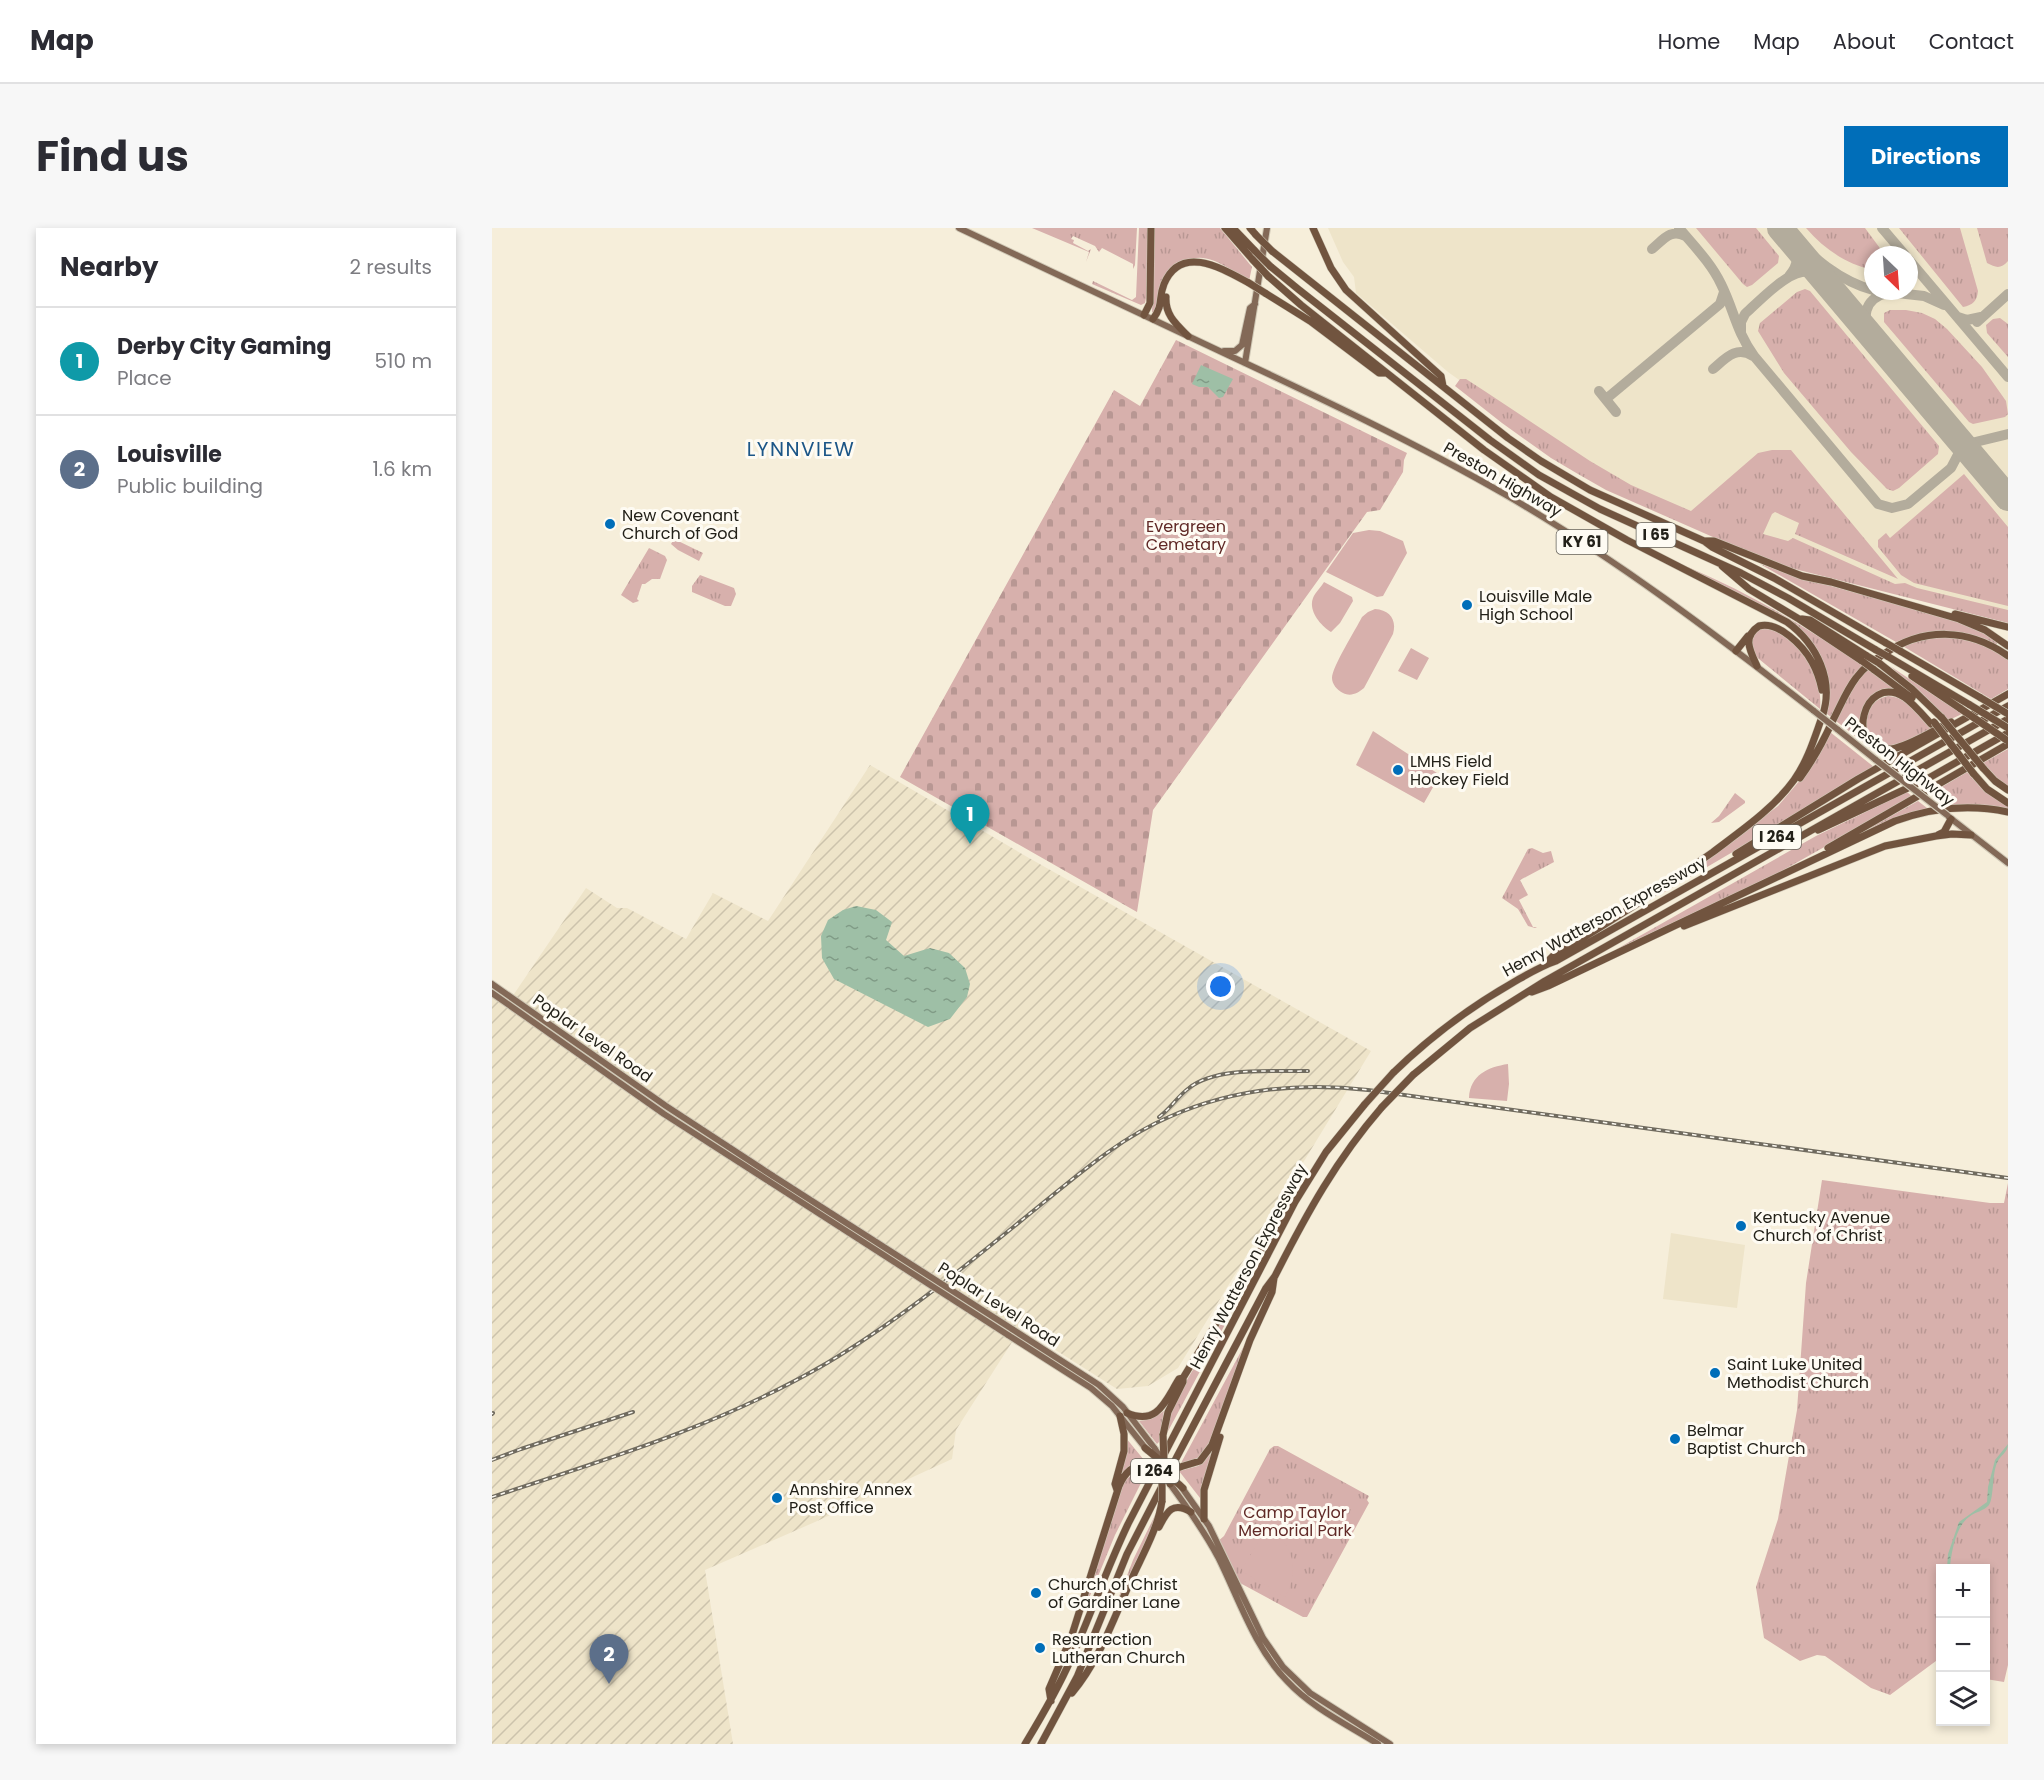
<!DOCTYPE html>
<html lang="en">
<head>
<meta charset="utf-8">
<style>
  body { margin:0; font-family:Poppins,sans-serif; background:#f7f7f7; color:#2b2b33 }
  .controls { position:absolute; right:18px; bottom:18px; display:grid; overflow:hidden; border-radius:0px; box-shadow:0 3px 9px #0003 }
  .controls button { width:54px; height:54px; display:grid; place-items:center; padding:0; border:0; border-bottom:2px solid #e1e1e2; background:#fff; color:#2b2b33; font:30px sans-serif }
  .compass { position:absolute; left:1372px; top:18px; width:54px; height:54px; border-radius:50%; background:#fff; box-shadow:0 3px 9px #0003; rotate:155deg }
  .you { position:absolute; left:729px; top:759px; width:21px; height:21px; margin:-15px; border:4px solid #fff; border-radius:50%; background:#1a73e8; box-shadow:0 0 0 9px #1a73e833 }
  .badge { display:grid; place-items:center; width:39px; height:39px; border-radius:50%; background:#006eb9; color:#fff; font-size:20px; font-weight:700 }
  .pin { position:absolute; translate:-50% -50px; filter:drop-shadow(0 2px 3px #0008) }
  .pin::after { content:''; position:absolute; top:32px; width:21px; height:18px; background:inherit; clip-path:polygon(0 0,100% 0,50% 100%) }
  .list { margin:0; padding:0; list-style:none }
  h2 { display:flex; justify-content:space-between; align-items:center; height:78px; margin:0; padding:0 24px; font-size:26px }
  h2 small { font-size:20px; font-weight:400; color:#7c7c81 }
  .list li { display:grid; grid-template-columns:39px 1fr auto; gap:18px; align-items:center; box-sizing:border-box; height:108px; padding:0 24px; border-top:2px solid #e1e1e2 }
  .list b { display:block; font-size:22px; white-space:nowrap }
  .list p { margin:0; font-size:20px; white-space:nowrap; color:#7c7c81 }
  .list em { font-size:20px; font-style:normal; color:#7c7c81 }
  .icon { flex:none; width:33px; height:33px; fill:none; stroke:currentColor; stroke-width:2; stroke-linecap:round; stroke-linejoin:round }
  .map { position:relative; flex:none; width:1516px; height:1516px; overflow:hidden; border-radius:0px }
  header { display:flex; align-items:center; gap:36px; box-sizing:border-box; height:84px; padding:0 30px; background:#fff; border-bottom:2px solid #e1e1e2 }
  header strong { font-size:28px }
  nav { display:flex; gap:33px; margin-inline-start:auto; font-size:21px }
  .intro { display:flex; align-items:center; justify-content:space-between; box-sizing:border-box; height:144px; padding:0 36px }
  h1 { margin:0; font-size:42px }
  .button { padding:15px 27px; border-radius:0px; background:#006eb9; color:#fff; font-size:21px; font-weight:700 }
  main { display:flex; gap:36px; padding:0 36px }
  aside { flex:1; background:#fff; border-radius:0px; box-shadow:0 3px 9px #0003 }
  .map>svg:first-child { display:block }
  .built { fill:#eee4c9; fill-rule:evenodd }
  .industrial { fill:url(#industrial-furrows) }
  .grass { fill:url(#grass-tufts) }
  .cemetery { fill:url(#cemetery-stones) }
  .pitch { fill:#d7b0ac }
  .water { fill:url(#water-ripples) }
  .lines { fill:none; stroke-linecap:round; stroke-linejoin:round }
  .taxiway { stroke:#b3ac9c; stroke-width:10 }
  .runway { stroke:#b3ac9c; stroke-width:26 }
  .major-casing { stroke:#d0c9b7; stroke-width:8 }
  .highway-casing { stroke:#d0c9b7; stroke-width:8 }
  .major { stroke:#836957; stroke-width:6 }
  .highway { stroke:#71543f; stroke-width:7 }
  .rail-casing { stroke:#706b5f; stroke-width:4 }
  .rail { stroke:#fefbf3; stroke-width:1.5; stroke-dasharray:4.5; stroke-linecap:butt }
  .major-bridge-casing { stroke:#d0c9b7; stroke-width:8; stroke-linecap:butt }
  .highway-bridge-casing { stroke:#d0c9b7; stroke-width:8; stroke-linecap:butt }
  .major-bridge { stroke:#836957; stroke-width:6 }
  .highway-bridge { stroke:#71543f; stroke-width:7 }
  .poi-dot { fill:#006eb9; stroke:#fefbf3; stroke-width:2 }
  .labels { text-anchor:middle; stroke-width:6; stroke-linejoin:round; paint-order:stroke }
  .shield { fill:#fefbf3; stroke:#65625a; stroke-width:1.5 }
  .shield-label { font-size:15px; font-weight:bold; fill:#232119 }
  .street-label { font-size:16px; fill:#232119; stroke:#fefbf3 }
  .poi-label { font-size:16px; fill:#232119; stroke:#fefbf3; text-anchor:start }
  .park-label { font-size:16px; fill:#602926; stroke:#fefbf3 }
  .quarter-label { font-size:20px; letter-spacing:1.5px; fill:#1c5687; stroke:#fefbf3 }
</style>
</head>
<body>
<header>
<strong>Map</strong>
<nav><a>Home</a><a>Map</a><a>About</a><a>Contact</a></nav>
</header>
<div class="intro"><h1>Find us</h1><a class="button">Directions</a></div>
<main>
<aside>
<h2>Nearby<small>2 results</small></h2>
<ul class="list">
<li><span class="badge" style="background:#0f9aa8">1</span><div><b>Derby City Gaming</b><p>Place</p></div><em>510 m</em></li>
<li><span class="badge" style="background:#5c6f8a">2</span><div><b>Louisville</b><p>Public building</p></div><em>1.6 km</em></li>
</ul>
</aside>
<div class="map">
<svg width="1516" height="1516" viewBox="0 0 1516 1516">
  <defs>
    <pattern id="industrial-furrows" width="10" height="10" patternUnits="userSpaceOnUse" patternTransform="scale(1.5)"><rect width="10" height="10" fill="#eee4c9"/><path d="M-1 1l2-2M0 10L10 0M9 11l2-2" fill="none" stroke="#ccc3ac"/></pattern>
    <pattern id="grass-tufts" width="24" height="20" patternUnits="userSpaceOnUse" patternTransform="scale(1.5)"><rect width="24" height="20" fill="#d7b0ac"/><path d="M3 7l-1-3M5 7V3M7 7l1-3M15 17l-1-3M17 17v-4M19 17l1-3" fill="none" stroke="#b89793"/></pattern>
    <pattern id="cemetery-stones" width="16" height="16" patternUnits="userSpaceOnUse" patternTransform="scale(1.5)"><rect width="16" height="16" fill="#d7b0ac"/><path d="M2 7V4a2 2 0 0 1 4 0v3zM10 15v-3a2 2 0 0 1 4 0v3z" fill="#b89793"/></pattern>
    <pattern id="water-ripples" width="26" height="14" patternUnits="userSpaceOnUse" patternTransform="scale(1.5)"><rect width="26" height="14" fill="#9ebfa6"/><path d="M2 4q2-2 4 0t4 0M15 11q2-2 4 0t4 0" fill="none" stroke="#809b86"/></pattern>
  </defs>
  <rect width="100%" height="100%" fill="#f6eeda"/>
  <path class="built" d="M836,0H1516V386L1423,365L1222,300L1067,223L956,144L864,65L862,49L851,34ZM1381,27H1417V63H1381Z
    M1179,1005L1253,1017L1245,1080L1171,1071Z"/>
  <path class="industrial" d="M378,537L537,630L879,823L686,1140L656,1158L625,1161L529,1100L464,1202L460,1231L323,1294L213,1342L241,1516H0V756L20,769L94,660L125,680H135L194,711L221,665L276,693Z"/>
  <path class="grass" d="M540,0H645L643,37L641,41V36L610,20L607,24L603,18L581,8L579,11L582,12L581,15L596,23L599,21L594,34L597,24Z
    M647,0H657L654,70L653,75L649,77L600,56L601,53L640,72L644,69Z
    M663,0H728L760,39L757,53C741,44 719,25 700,31C693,32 687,36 682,39L666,79L662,85L660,84Z
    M1204,0H1264L1287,28L1286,35L1260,57L1255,59L1251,56Z
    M1314,0H1373L1393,27H1381V42C1354,36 1332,21 1314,0Z
    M1407,0H1468L1486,63C1485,73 1481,77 1471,79Z
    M1485,0H1516V33C1509,41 1504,40 1495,35Z
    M1313,61L1318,63L1447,218L1446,226L1407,260L1401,263L1395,261L1359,224L1292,145L1266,103L1268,95L1305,64Z
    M1398,82H1414L1430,85L1443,91L1455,101L1490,139L1514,173L1516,186L1513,189L1481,196L1477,194L1392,94V85Z
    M1508,90L1516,96V129L1495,105L1494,97L1501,91Z
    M968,151H974L991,162L1098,233L1139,257L1199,283L1266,225L1280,222H1299L1406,351L1303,306L1307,295L1283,284L1280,286L1271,306L1296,313L1301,310L1403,356L1413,355L1425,360L1516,382V395L1287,337L1230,313L1114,262L1086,246L1059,230L1010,195L963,158Z
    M1472,246L1516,299V378L1422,355L1409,347L1386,319V312L1394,305L1398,310Z
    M182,311L211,325L207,333L186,322L179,316Z
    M157,320L173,328L175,332L168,351H160L153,356H150L145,371L147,373L141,375L129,367Z
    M1268,336L1306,349L1460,391L1476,397L1506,413L1504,417L1489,411L1423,407L1404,414Z
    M1196,339C1259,366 1315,399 1371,438L1340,490L1334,485L1333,445L1310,403L1195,342Z
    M208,347L242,360L244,366L239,378H233L200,364V358Z
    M1269,400C1306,402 1332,447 1328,481L1262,427C1258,415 1259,408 1269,400Z
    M1460,409L1490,416L1516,431V461L1499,471L1409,417L1429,410Z
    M1398,438L1470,486L1455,493L1438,474Z
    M1375,441L1405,461L1375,473C1366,487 1366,498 1374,512L1405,522L1406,524L1394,532L1344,493L1360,460Z
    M1396,468C1416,469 1428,488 1439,501C1427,507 1413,517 1399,518C1368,520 1365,474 1396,468Z
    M1338,504L1382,539L1302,588L1169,666L1286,578L1315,544Z
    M1516,521V558L1507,552L1491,535Z
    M1475,544L1480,550L1516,577V581L1479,577L1453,578L1438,566Z
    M1415,564L1421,569L1288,644L1123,722L1324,608Z
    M1243,565L1253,573V575L1227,594L1219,595L1227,588Z
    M1426,573L1435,580L1405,589L1372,603Z
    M1040,620L1051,625L1059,623L1062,634L1028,652L1036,667L1027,672L1041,699H1045L1043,700L1036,698L1026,681L1010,670L1036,621Z
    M1330,952L1498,975H1512L1516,955V1437L1512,1454L1494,1451V1340H1448V1430L1398,1467L1379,1460L1333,1428L1325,1427L1308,1433L1272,1410L1264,1359L1286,1291L1305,1182L1314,1055Z
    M758,1045L753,1059L674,1207L677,1188L692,1157Z
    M753,1116L716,1220L704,1232L689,1235Z
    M672,1183L667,1214L665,1216L647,1193L659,1191Z
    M634,1210L652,1232L640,1236L629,1246Z
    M782,1218H786L877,1268L875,1272L877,1275L815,1389H811L748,1355L725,1314L732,1308L778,1221Z
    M720,1225L708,1270L687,1243L706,1238Z
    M657,1239L623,1307L586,1397L632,1254L644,1242Z
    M667,1279L663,1294L616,1397L641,1332Z"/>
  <path class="cemetery" d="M684,112L915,225L912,232L911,244L888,282L875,284L661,582L645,684L408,549L622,162L648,178Z"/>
  <path class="pitch" d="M877,302L888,303L911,313L915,325L891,368L885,369L834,344L861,305Z
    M832,354L860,369L861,373L848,395L839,404C829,398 816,383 821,370C823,365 829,359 832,354Z
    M883,381C898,382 905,392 901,406L872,460C866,465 859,469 851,465C845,462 840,456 840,450C840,439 864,401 870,389L876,384Z
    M919,420L937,430L925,452L906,443Z
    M881,503L948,547L932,575L864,537Z
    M1016,836L1017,856L1015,873L977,870C978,847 996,839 1016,836Z
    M774,1301C802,1314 808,1343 793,1369L751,1344L750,1341Z"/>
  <path class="water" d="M709,137L741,151L731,169L727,170L716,159H707L700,156Z
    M364,678L384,682L400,694L394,712L412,728L438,720L457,725L473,740L478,756L475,769L458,791L436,799L342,751L330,730L329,708L336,692L351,682Z
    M1516,1216C1516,1225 1508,1227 1505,1235C1500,1246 1502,1270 1497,1277C1492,1283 1483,1284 1477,1289C1464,1298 1459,1325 1458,1340H1455L1456,1326L1467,1294L1495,1274L1496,1259L1503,1232Z"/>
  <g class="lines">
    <path class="taxiway" d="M1187,0C1202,18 1219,35 1229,56C1242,82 1244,103 1262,128L1386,276L1400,280L1416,276L1459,240L1471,217L1516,206
      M1290,0C1317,25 1344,52 1381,62
      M1390,0L1413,27
      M1160,21C1171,12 1179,0 1193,8
      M1417,32L1516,149
      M1297,48C1307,37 1307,26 1300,14
      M1417,51L1419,39L1417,33
      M1387,63L1432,68L1452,77
      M1466,89L1475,92L1489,89
      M1485,94L1516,66
      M1249,104V94L1253,86C1265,75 1293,46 1310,44C1318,43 1325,47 1332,51
      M1381,110C1369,91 1371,71 1395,65
      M1221,141C1233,131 1244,117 1261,128
      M1107,163L1124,184
      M1114,171L1228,76L1232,64
      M1493,243L1504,254L1516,258"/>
    <path class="runway" d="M1288,0L1516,270"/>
    <defs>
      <path id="major" d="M467,0C557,42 646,85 736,127C830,171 924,215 1014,267C1123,330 1223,406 1322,483
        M732,123H743L750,117L758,80L763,76
        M753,135L775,0
        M1345,501L1384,532
        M1457,589L1516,635
        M0,756L174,878L281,948
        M0,765L172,886L278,954
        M520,1101L607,1157L631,1179L663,1221
        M516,1107L599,1160L620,1178L655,1222
        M678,1256C695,1279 712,1303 726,1329C747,1371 762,1419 795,1453C820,1480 856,1497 886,1516
        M688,1257L717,1298L771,1410L791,1439L818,1465L898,1516"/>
      <path id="highway" d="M733,0L761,32
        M741,0L763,23
        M758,0L764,7
        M821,0L839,40L854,62L949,148L951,158
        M780,23L1016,210L1049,233L1098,262L1212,313L1220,319L1282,350L1394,415
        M778,38L806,61L998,212L1047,247L1108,281L1249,345L1296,370L1384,422
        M776,48L809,77L992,222L1059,269L1135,312L1295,394C1325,416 1343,453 1330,489C1322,511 1316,532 1302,552C1281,581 1250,602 1221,624C1168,662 1117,695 1061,728L1052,737
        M773,65L818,93L887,145H894
        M674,69C673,87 684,96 696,108
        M652,87L658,75L659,0
        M661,91C672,76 666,71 672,56C689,15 731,41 757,55
        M1212,313H1222L1310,348L1339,354L1467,391L1493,402L1516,418
        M1230,338L1257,361L1307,391L1370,433
        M1463,386L1516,399
        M1310,391L1318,392L1375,428
        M1244,423L1256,408
        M1408,423L1489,470
        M1395,428L1478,477
        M1387,435L1420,461L1450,490
        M1265,438C1258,423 1250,409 1267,398C1287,393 1311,418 1320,434C1325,443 1328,452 1330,462
        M1381,441L1420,470
        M1420,448L1469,481
        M1439,496C1431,487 1422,476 1412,469C1371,444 1351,524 1399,521C1416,519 1442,502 1459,494
        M1491,540L1503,553L1516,562
        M1481,545L1495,561L1516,575
        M1308,550C1321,532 1331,514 1340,494C1348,479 1354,463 1364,450C1372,439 1381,433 1392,426C1431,399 1477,400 1516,428
        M1326,602L1435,551L1516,505
        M1446,607L1452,604L1459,591
        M1336,620L1516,516
        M1244,626L1366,551L1516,466
        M1192,698L1393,618L1444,608L1460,606L1479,607
        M1040,764L1056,758L1403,593C1439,580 1478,576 1516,584
        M901,845C938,809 978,779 1022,754C1036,746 1049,738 1064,733L1516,478
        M921,847L978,800L1053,753L1516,491
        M635,1185C666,1198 673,1173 687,1151L691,1150
        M671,1207L676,1184L691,1154V1150L793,982L801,976
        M688,1239L708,1233L720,1217L758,1112L780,1064L782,1050
        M679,1240L774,1060L783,1048C815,985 844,932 890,879
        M682,1252L691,1260
        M625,1262L623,1256L632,1223V1206L628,1188
        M712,1291V1262L728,1209
        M667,1299C675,1283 681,1273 699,1284
        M580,1465C608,1432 622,1389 640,1350C651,1326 666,1300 670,1273
        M559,1473L557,1461L579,1410L627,1258C633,1244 641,1237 656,1235
        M533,1516C550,1488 566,1461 579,1431C599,1386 615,1340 636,1296L803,974L834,924L873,876
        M549,1516L585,1449L635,1326L670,1258"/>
    </defs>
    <use href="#major" class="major-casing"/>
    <use href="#highway" class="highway-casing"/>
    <use href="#major" class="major"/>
    <use href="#highway" class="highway"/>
    <defs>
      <path id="rail" d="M667,889C678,881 686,868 697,860C725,838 781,844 816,843
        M0,1186L1,1185
        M0,1232L29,1221L141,1184
        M0,1269C116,1231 229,1197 335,1135C411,1090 478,1034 546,979C587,946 628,910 677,889C740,861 807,854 876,862L1516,950"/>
    </defs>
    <use href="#rail" class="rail-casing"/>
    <use href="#rail" class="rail"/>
    <defs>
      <path id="major-bridge" d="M1322,483L1345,501
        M1384,532L1455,587
        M281,948L520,1101
        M278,954L516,1107
        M663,1221L670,1232
        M673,1235L683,1249"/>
      <path id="highway-bridge" d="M764,7L780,23
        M763,23L778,38
        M761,32L776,48
        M757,55L773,65
        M1394,415L1408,423
        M1384,422L1395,428
        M1375,428L1387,435
        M1370,433L1381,441
        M1489,470L1516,486
        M1478,477L1516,500
        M1469,481L1516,513
        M1450,490L1491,540
        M1442,494L1481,545
        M873,876L901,845
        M890,879L921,847
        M671,1207L672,1234
        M653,1220L670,1234
        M656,1235L666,1239
        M673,1235L688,1239
        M674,1244L678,1256
        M670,1273V1245"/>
    </defs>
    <use href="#major-bridge" class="major-bridge-casing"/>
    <use href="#highway-bridge" class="highway-bridge-casing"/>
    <use href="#major-bridge" class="major-bridge"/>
    <use href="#highway-bridge" class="highway-bridge"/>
  </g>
  <g class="poi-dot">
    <circle cx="118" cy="296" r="6"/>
    <circle cx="975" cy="377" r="6"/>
    <circle cx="906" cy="542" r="6"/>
    <circle cx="1249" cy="998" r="6"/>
    <circle cx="1223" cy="1145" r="6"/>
    <circle cx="1183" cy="1211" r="6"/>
    <circle cx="285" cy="1270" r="6"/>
    <circle cx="544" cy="1365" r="6"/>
    <circle cx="548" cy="1420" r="6"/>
  </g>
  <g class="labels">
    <g class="shield">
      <rect x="1144.5" y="295" width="39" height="24" rx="4.5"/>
      <rect x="1064.5" y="302" width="51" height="24" rx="4.5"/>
      <rect x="1261" y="597" width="48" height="24" rx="4.5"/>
      <rect x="639" y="1231" width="48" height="24" rx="4.5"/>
    </g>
    <g class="shield-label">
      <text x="1164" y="312">I 65</text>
      <text x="1090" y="319">KY 61</text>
      <text x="1285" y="614">I 264</text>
      <text x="663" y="1248">I 264</text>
    </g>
    <g class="street-label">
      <text transform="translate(1011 251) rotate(30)" y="6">Preston Highway</text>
      <text transform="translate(1408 533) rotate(38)" y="6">Preston Highway</text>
      <text transform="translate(1112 688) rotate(-29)" y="6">Henry Watterson Expressway</text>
      <text transform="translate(101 810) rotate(35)" y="6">Poplar Level Road</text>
      <text transform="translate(756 1038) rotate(-62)" y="6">Henry Watterson Expressway</text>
      <text transform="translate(507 1076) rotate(33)" y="6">Poplar Level Road</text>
    </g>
    <g class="poi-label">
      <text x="130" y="293">New Covenant<tspan x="130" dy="18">Church of God</tspan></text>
      <text x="987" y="374">Louisville Male<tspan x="987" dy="18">High School</tspan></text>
      <text x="918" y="539">LMHS Field<tspan x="918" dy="18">Hockey Field</tspan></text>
      <text x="1261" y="995">Kentucky Avenue<tspan x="1261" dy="18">Church of Christ</tspan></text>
      <text x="1235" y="1142">Saint Luke United<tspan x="1235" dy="18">Methodist Church</tspan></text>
      <text x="1195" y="1208">Belmar<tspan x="1195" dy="18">Baptist Church</tspan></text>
      <text x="297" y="1267">Annshire Annex<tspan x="297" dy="18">Post Office</tspan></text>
      <text x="556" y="1362">Church of Christ<tspan x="556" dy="18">of Gardiner Lane</tspan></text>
      <text x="560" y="1417">Resurrection<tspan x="560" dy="18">Lutheran Church</tspan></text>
    </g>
    <g class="park-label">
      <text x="694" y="304">Evergreen<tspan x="694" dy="18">Cemetary</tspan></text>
      <text x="803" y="1290">Camp Taylor<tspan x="803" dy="18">Memorial Park</tspan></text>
    </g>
    <g class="quarter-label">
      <text x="309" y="228">LYNNVIEW</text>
    </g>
  </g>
</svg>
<div class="controls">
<button>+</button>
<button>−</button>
<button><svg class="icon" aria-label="layers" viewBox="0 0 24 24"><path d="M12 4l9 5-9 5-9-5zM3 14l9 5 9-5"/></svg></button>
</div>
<svg class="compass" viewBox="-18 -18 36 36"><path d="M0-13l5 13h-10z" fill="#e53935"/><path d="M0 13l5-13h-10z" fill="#7c7c81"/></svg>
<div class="you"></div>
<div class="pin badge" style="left:478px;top:616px;background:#0f9aa8">1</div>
<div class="pin badge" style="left:117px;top:1456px;background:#5c6f8a">2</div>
</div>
</main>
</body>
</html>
